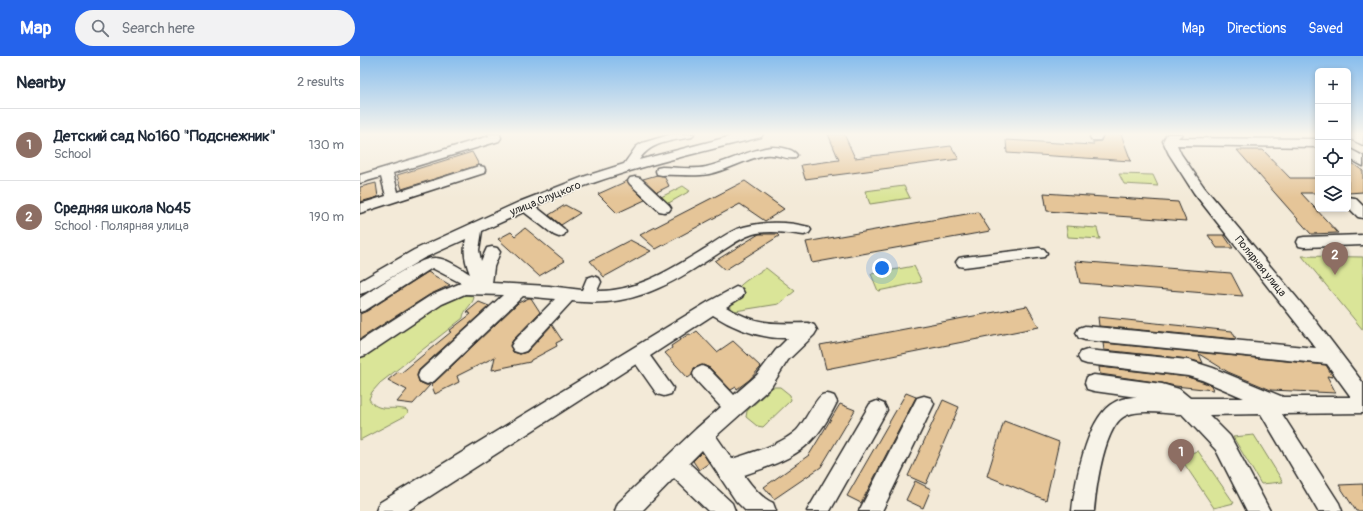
<!DOCTYPE html>
<html lang="en">
<head>
<meta charset="utf-8">
<style>
  body { margin:0; font-family:Pangolin,sans-serif; background:#f2f2f3; color:#1f2937 }
  .controls { position:absolute; right:12px; top:12px; display:grid; overflow:hidden; border-radius:6px; box-shadow:0 2px 6px #0003 }
  .controls button { width:36px; height:36px; display:grid; place-items:center; padding:0; border:0; border-bottom:1px solid #e0e1e3; background:#fff; color:#1f2937; font:20px sans-serif }
  .you { position:absolute; left:522px; top:212px; width:14px; height:14px; margin:-10px; border:3px solid #fff; border-radius:50%; background:#1a73e8; box-shadow:0 0 0 6px #1a73e833 }
  .badge { display:grid; place-items:center; width:26px; height:26px; border-radius:50%; background:#2563eb; color:#fff; font-size:13px; font-weight:700 }
  .pin { position:absolute; translate:-50% -33px; filter:drop-shadow(0 1px 2px #0008) }
  .pin::after { content:''; position:absolute; top:21px; width:14px; height:12px; background:inherit; clip-path:polygon(0 0,100% 0,50% 100%) }
  .list { margin:0; padding:0; list-style:none }
  h2 { display:flex; justify-content:space-between; align-items:center; height:52px; margin:0; padding:0 16px; font-size:17px }
  h2 small { font-size:13px; font-weight:400; color:#747a83 }
  .list li { display:grid; grid-template-columns:26px 1fr auto; gap:12px; align-items:center; box-sizing:border-box; height:72px; padding:0 16px; border-top:1px solid #e0e1e3 }
  .list b { display:block; font-size:15px; white-space:nowrap }
  .list p { margin:0; font-size:13px; white-space:nowrap; color:#747a83 }
  .list em { font-size:13px; font-style:normal; color:#747a83 }
  .icon { flex:none; width:22px; height:22px; fill:none; stroke:currentColor; stroke-width:2; stroke-linecap:round; stroke-linejoin:round }
  .map { position:relative; flex:none; width:1003px; height:455px; overflow:hidden }
  header { display:flex; align-items:center; gap:24px; box-sizing:border-box; height:56px; padding:0 20px; background:#2563eb; color:#fff }
  header strong { font-size:19px }
  nav { display:flex; gap:22px; margin-inline-start:auto; font-size:14px }
  .search { width:280px; height:36px; background:#f2f2f3; display:flex; align-items:center; gap:10px; box-sizing:border-box; padding:0 14px; border-radius:22px; color:#747a83; font-size:15px }
  main { display:flex }
  aside { flex:1; background:#fff }
  .map>svg:first-child { display:block }
  .green { fill:#dae598; stroke:#828862 }
  .building { fill:#e5c598; stroke:#2b2b2b }
  .lines { fill:none; stroke-linecap:round; stroke-linejoin:round }
  .minor-casing { stroke:#2b2b2b; stroke-width:3 }
  .major-casing { stroke:#2b2b2b; stroke-width:3 }
  .minor { fill:#f7f3e8; fill-rule:evenodd }
  .major { fill:#f7f3e8; fill-rule:evenodd }
  .labels { text-anchor:middle; stroke-width:3; stroke-linejoin:round; paint-order:stroke }
  .street-label { font-size:11px; fill:#2b2b2b; stroke:#f7f3e8 }
</style>
</head>
<body>
<header>
<strong>Map</strong>
<div class="search"><svg class="icon" aria-label="search" viewBox="0 0 24 24"><circle cx="10" cy="10" r="6"/><path d="M15 15l6 6"/></svg>Search here</div>
<nav><a>Map</a><a>Directions</a><a>Saved</a></nav>
</header>
<main>
<aside>
<h2>Nearby<small>2 results</small></h2>
<ul class="list">
<li><span class="badge" style="background:#8d6e63">1</span><div><b>Детский сад №160 &quot;Подснежник&quot;</b><p>School</p></div><em>130 m</em></li>
<li><span class="badge" style="background:#8d6e63">2</span><div><b>Средняя школа №45</b><p>School · Полярная улица</p></div><em>190 m</em></li>
</ul>
</aside>
<div class="map">
<svg width="1003" height="455" viewBox="0 0 1003 455">
  <rect width="100%" height="100%" fill="#f3ead8"/>
  <filter id="ink" filterUnits="userSpaceOnUse"><feTurbulence type="fractalNoise" baseFrequency=".025" numOctaves="2"/><feDisplacementMap in="SourceGraphic" scale="8" xChannelSelector="R" yChannelSelector="G"/><feConvolveMatrix kernelMatrix="1 2 1 2 8 2 1 2 1" color-interpolation-filters="sRGB"/></filter>
  <g filter="url(#ink)">
    <path class="green" d="M759,118L793,119L798,130L764,128Z
      M323,130L330,135L307,148L299,142Z
      M544,130L550,142L510,148L505,135Z
      M706,170L737,172L740,183L708,181Z
      M942,200L1003,201V274Z
      M554,210L562,226L518,235L511,218Z
      M406,212L435,235L419,248L375,255L371,252C368,232 392,221 406,212Z
      M100,238H106L114,241C113,249 103,254 103,262L20,327L12,336L9,343C18,358 33,349 47,354L48,357L45,360L0,384V301L78,249Z
      M413,331H420L430,339L431,344L403,371L397,370L386,361L387,355Z
      M894,379L923,426L901,428L873,381Z
      M838,395L874,447L854,452L819,400Z"/>
    <path class="building" d="M468,78H484L495,102L591,90L599,103L445,123L441,109L479,104Z
      M744,78H761L771,105L647,97L646,84L733,89V86L741,85Z
      M877,94H903L930,122H958V137H941L978,177L951,178Z
      M112,96L119,109L42,133L37,119Z
      M988,104L1003,115V136L988,137Z
      M297,119L304,120L309,130L297,136L283,123Z
      M267,125L285,144L257,157L238,138Z
      M385,125L424,153L405,165L380,148L296,193L280,179Z
      M16,127L18,141L0,146V131Z
      M684,137L818,146L826,165L687,155Z
      M205,149L220,157L201,169L189,159Z
      M618,156L630,175L452,207L446,186Z
      M165,172L205,205L179,220L138,183L151,176L155,180Z
      M399,178H417L419,180L365,214L355,205Z
      M848,179H864L873,192H857Z
      M270,184L291,195L244,221L230,205Z
      M715,205L871,217L883,240L720,227Z
      M68,216L90,229L69,239L0,283V258L7,255Z
      M169,242H171L180,256L153,284L150,289L153,296L160,298L167,296L192,269L202,284L196,287L197,290L171,304L170,306L132,314L135,301L97,320L99,326L75,338L71,328L75,326L158,247Z
      M119,246L129,250L59,314L57,319L59,326L66,329H70L53,348L37,346L47,334L28,324L38,316L41,317L91,276L89,275L111,258L107,256Z
      M667,250L679,271L466,313L460,289Z
      M738,261L872,275L876,283L739,270Z
      M337,275L357,296L373,285L401,311L389,324L377,333L376,331L371,334L350,312L343,309L334,312L332,319L328,322L305,297L312,292L311,290L329,278L331,279Z
      M743,287L966,309L973,321L967,320L976,337L911,334L868,316L839,298L843,307L828,303L744,294Z
      M739,311L828,321L851,329L853,334L815,330L802,327L740,318Z
      M546,337L556,341L501,447L487,440Z
      M583,344L599,351L566,428L548,420Z
      M480,348L495,354L461,411L414,443L404,431L449,399Z
      M644,365L699,386L686,444L627,420Z
      M342,396L349,407L339,414L333,405Z
      M555,425L571,433L563,452L546,444Z
      M1003,428V455H996L979,429Z"/>
    <g class="lines">
      <defs>
        <path id="minor" d="M128,78H140L141,82L139,85L33,117L38,136L119,110L124,111L125,114L124,117L0,157V148L26,140L21,121L0,127V119L129,80Z
          M312,78H334L332,81C313,85 291,85 279,104L368,81L373,78H403L401,81C325,100 247,117 175,150L204,173L206,176L204,179L199,181L194,179L164,156L122,175L119,194L121,205L127,192L132,191L137,192L140,196L134,211L132,227L189,230L222,234L227,222L233,220L239,222L241,226L237,235C277,236 313,212 346,192C356,185 366,178 377,173C399,165 427,165 449,171L451,174L449,177L444,179C427,177 409,174 393,178C377,183 362,196 348,204C304,233 266,252 212,245L166,295L160,297L154,295L151,290L154,285L195,243L163,240L74,325L67,328L60,325L58,320L60,315L143,239L105,238L82,248L6,299L0,301V285L70,240L101,227L72,212L6,254L0,256V242C16,232 60,200 76,202C88,203 100,212 110,218C105,205 103,196 106,183L64,202L6,236L0,238V225L54,194L159,146L226,120L264,108L276,91L282,87Z
          M731,78H743L740,84H732L730,81Z
          M807,78H822L818,82L958,83V91L817,89L821,98L844,131L952,260L1003,327V357L922,358L979,447L982,455H958L901,358L849,359L870,380L910,455H887L856,394L822,358C805,358 783,353 767,359C744,367 736,433 734,455H712C715,426 726,367 750,349C758,343 768,341 777,341L734,335L727,333L725,327L727,321L734,319L802,328L819,333L830,342H884L842,324L828,320L727,308L721,306L718,301L721,296L727,294L828,304L853,312L923,341H991L967,308L725,284L719,282L716,277L719,272L725,270L956,292L834,137L809,98L803,85Z
          M411,91C420,91 432,92 437,99L435,102C426,104 417,97 405,99C386,103 368,114 349,118C333,121 318,118 302,119L297,118L296,115L297,112L302,111C317,111 331,114 346,111C368,106 388,94 411,91Z
          M988,92L1003,100V110L988,102Z
          M275,121L280,122L309,149L311,152L309,155L304,156L299,155L270,128L268,125L270,122Z
          M988,141L995,142L1003,150V162L998,161L988,151Z
          M1003,179V189L944,191L939,190L937,186L939,182L944,181Z
          M679,192L684,193L687,197L684,201L604,211L599,210L596,206L599,202L604,201Z
          M376,231L382,233L384,237L382,241L366,251C396,269 414,268 448,267L454,269L457,274L454,279L428,304L411,331L356,380L372,403C395,395 419,390 437,374C444,367 456,342 462,339C467,337 469,338 474,340L477,346C454,394 432,403 384,419C391,429 401,442 413,447L416,455H386L376,445L342,394L329,407L372,447L375,455H348L314,422L282,455H255L258,447L336,373L361,351L335,323L333,318L335,313L342,310L349,313L374,339L397,319L416,294L428,282C402,283 375,273 353,259L290,300L313,332L311,338L304,340L297,338L276,308L47,455H16L19,447L348,246Z
          M564,340L571,342L574,348L522,455H499L557,342Z
          M517,345L524,348L527,354L470,455H447L510,348Z"/>
        <path id="major" d="M988,78H1003V89L988,82Z"/>
      </defs>
      <use href="#minor" class="minor-casing"/>
      <use href="#major" class="major-casing"/>
      <use href="#minor" class="minor"/>
      <use href="#major" class="major"/>
    </g>
  </g>
  <linearGradient id="sky" x2="0" y2="1"><stop stop-color="#87bded"/><stop offset="0.55" stop-color="#faf6ed"/><stop offset="1" stop-color="#faf6ed" stop-opacity="0"/></linearGradient>
  <rect width="1003" height="142" fill="url(#sky)"/>
  <g class="labels">
    <g class="street-label">
      <text transform="translate(185 142) rotate(-22)" y="4">улица Слуцкого</text>
      <text transform="translate(901 210) rotate(51)" y="4">Полярная улица</text>
    </g>
  </g>
</svg>
<div class="controls">
<button>+</button>
<button>−</button>
<button><svg class="icon" aria-label="locate" viewBox="0 0 24 24"><circle cx="12" cy="12" r="6"/><path d="M12 2v4M12 18v4M2 12h4M18 12h4"/></svg></button>
<button><svg class="icon" aria-label="layers" viewBox="0 0 24 24"><path d="M12 4l9 5-9 5-9-5zM3 14l9 5 9-5"/></svg></button>
</div>
<div class="you"></div>
<div class="pin badge" style="left:821px;top:416px;background:#8d6e63">1</div>
<div class="pin badge" style="left:975px;top:219px;background:#8d6e63">2</div>
</div>
</main>
</body>
</html>
